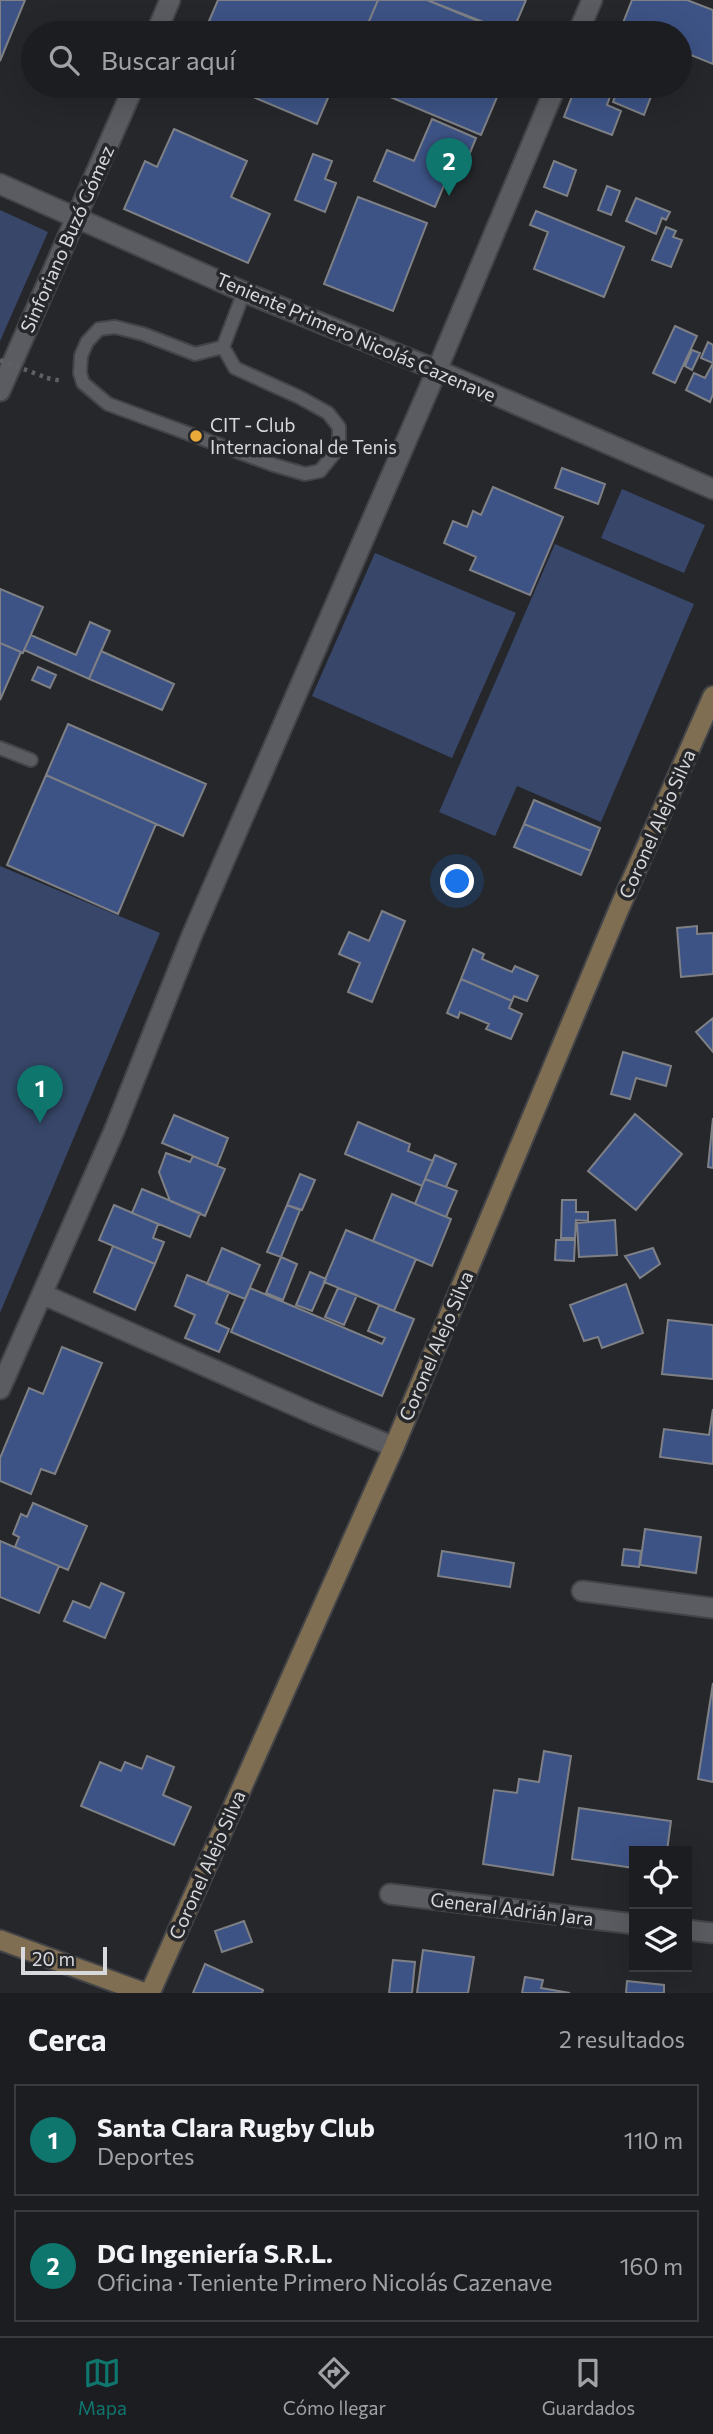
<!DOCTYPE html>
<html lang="es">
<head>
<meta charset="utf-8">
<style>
  body { margin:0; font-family:Commissioner,sans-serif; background:#252629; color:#f1f3f6 }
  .controls { position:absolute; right:21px; bottom:21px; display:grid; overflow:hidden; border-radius:0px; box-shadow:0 7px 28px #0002 }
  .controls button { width:63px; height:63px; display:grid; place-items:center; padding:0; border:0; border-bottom:2px solid #3a3b3e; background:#1c1d20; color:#f1f3f6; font:35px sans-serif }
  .scale { position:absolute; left:21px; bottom:18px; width:86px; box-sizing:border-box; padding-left:7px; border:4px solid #d8d9dc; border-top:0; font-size:19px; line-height:24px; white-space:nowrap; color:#d8d9dc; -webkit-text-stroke:5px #26272b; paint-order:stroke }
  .you { position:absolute; left:458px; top:882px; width:24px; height:24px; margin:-18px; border:5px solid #fff; border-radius:50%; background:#1a73e8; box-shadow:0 0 0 10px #1a73e833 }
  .badge { display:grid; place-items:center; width:46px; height:46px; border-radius:50%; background:#0f766e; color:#fff; font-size:23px; font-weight:700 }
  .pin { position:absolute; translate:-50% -58px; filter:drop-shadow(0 2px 4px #0008) }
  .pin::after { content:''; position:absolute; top:37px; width:24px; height:21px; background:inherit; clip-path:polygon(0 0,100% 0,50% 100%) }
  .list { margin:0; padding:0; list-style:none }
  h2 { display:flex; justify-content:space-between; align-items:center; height:91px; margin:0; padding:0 28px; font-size:30px }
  h2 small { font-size:23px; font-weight:400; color:#a0a2a5 }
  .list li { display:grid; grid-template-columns:46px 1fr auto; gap:21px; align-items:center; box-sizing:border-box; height:112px; margin:0 14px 14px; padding:0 14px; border:2px solid #3a3b3e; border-radius:0px }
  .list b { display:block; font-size:26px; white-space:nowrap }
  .list p { margin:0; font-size:23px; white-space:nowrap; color:#a0a2a5 }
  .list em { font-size:23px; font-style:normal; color:#a0a2a5 }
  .icon { flex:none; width:38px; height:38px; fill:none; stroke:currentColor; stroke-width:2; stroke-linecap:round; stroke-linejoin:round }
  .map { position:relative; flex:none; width:713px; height:1993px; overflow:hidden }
  .search { position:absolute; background:#1c1d20; box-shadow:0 7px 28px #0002; left:21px; right:21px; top:21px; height:77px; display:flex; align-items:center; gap:18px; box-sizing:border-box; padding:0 24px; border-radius:38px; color:#a0a2a5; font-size:26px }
  .sheet { height:343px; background:#1c1d20 }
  nav { display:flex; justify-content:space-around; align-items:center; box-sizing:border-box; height:98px; border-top:2px solid #3a3b3e; background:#1c1d20; font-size:19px; color:#a0a2a5 }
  nav a { display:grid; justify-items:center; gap:4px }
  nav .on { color:#0f766e }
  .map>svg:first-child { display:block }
  .green { fill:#384769 }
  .building { fill:#3d5385; stroke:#7e8085; stroke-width:2 }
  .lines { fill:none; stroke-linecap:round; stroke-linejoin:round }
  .service-casing { stroke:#434448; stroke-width:16 }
  .minor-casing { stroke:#434448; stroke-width:23 }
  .tertiary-casing { stroke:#434448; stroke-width:23 }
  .secondary-casing { stroke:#434448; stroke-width:23 }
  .path { stroke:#5f6063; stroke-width:4.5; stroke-dasharray:3.5 5; stroke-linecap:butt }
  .service { stroke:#5a5c61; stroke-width:12 }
  .minor { stroke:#5a5c61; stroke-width:19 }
  .tertiary { stroke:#5a5c61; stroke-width:19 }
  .secondary { stroke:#7f6e51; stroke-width:19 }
  .path-bridge { stroke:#5f6063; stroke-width:4.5; stroke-dasharray:3.5 5; stroke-linecap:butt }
  .poi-dot { fill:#eaaa39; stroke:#26272b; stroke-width:2.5 }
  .labels { text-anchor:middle; stroke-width:7; stroke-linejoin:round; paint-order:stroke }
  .street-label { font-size:19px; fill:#d8d9dc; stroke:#26272b }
  .poi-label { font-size:19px; fill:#d8d9dc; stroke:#26272b; text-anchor:start }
</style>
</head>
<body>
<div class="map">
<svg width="713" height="1993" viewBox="0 0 713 1993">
  <rect width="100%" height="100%" fill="#26272b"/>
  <path class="green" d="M0,210L48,232L0,341Z
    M622,489L705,525L684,573L601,538Z
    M555,544L694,604L601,822L517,786L495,836L439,812Z
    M375,553L516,613L452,758L312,696Z
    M0,866L160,933L0,1313Z"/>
  <path class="building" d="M0,0H25L0,61Z
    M218,0H378L364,33H238L209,21Z
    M378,0H427L507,33H364Z
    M427,0H526L512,33Z
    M632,0H687L713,10V64L691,55L683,75L680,73V33H619Z
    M209,21L238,33H204Z
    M227,86H333L317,124Z
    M364,86H490L500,90L481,135Z
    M576,86H614L607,105L621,111L612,135L564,117Z
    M619,86H655L644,115L613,102Z
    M432,119L476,138L459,180L448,176L435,207L374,181L387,150L414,161Z
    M174,129L247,161L231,197L270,214L248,263L124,209L145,161L157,167Z
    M313,154L332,161L325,179L336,183L325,212L295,200Z
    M554,161L576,170L567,196L544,187Z
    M607,186L620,191L611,215L598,210Z
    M358,197L427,223L393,311L324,284Z
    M636,198L670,212L666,220L662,218L656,234L626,221Z
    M536,211L624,247L604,297L534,269L548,232L530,225Z
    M666,227L676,231L673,237L682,240L671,267L652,260Z
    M675,326L697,336L675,383L653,373Z
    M708,342L713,345V394L710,402L686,390L694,373L705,378L713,363L701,358Z
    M692,350L700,353L692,370L685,366Z
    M562,468L605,484L598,504L555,488Z
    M493,487L563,517L530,595L470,570L476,557L444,543L453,521L467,527L473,511L481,515Z
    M0,589L43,607L23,653L0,643Z
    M90,622L110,631L89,679L24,650L31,635L76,655Z
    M0,643L21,652L0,700Z
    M101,651L174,684L162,710L89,679Z
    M38,667L56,675L50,688L32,680Z
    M68,724L206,784L183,836L46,775Z
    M46,775L156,824L118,914L7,865Z
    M534,800L600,828L591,851L524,824Z
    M524,824L591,851L581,875L514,847Z
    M382,911L405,921L372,1002L348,992L360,963L339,954L349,932L369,941Z
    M697,926V934L713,933V974L681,977L677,928Z
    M473,949L484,954L482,959L512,972L515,966L538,976L527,1001L514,996L512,1001L461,979Z
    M461,979L512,1001L509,1008L522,1014L511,1039L486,1029L489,1024L460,1012L458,1018L447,1013Z
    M713,1018V1052L696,1032Z
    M623,1052L671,1066L666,1086L636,1078L630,1099L611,1094Z
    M635,1114L682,1154L636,1210L588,1171Z
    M174,1115L228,1138L217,1166L162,1143Z
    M713,1118V1168L708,1167Z
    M358,1122L410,1144L408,1151L433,1161L422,1186L345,1154Z
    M166,1153L190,1162L193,1156L225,1169L205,1216L170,1201L159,1172Z
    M435,1155L456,1164L446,1187L425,1179Z
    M300,1174L315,1180L302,1210L287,1205Z
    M425,1179L457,1191L446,1217L415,1204Z
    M142,1189L200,1213L190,1237L132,1213Z
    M392,1194L451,1219L432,1266L373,1241Z
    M562,1200H576V1212H588V1221L576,1220L575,1238H561Z
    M114,1205L158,1224L153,1238L164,1242L155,1264L99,1240Z
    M287,1205L300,1210L281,1257L267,1252Z
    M615,1220L617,1255L579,1257L577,1223Z
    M346,1230L416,1259L394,1311L324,1282Z
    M556,1240H575L574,1261L555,1260Z
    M113,1246L155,1264L135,1310L94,1292Z
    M222,1248L260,1265L245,1299L207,1284Z
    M653,1248L660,1264L640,1278L625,1256Z
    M281,1257L297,1264L283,1300L266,1293Z
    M310,1272L326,1279L312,1311L296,1305Z
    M187,1275L229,1292L216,1323L229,1329L219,1352L185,1338L195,1315L175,1306Z
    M626,1284L643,1333L602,1348L598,1337L584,1341L570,1305Z
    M250,1288L382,1344L385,1338L368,1331L379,1305L414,1319L382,1396L231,1332Z
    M338,1288L357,1295L344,1325L325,1317Z
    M668,1320L713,1325V1379L662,1374Z
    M62,1347L102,1363L55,1474L41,1469L31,1494L0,1481V1458L29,1388L43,1394Z
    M713,1409V1464L660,1457L664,1429L709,1435Z
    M33,1503L87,1526L68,1570L15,1547L19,1537L13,1534L21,1514L27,1517Z
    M645,1529L701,1537L696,1573L640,1565Z
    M0,1541L59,1566L39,1613L0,1597Z
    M624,1549L641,1551L639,1567L622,1565Z
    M442,1551L514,1563L510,1587L438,1576Z
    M101,1583L124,1593L105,1638L64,1621L73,1601L90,1608Z
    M713,1683V1782L698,1779Z
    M544,1751L571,1756L553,1875L483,1864L494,1790L517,1793L519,1779L539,1782Z
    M147,1756L174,1767L163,1795L191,1807L174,1845L81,1806L100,1762L121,1771L125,1762L142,1769Z
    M579,1808L671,1821L667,1851H634V1868L572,1859Z
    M244,1921L252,1942L222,1952L215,1931Z
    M423,1950L474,1957L468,1993H417Z
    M393,1960L415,1962L412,1993H389Z
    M205,1964L263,1990L262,1993H193Z
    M525,1977L543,1980L541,1988L570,1993H522Z
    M627,1981L664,1985V1993H626Z"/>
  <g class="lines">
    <defs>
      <path id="service" d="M223,347L195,354L143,334L115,327L99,329L87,342L81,356L80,373L83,383L108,404L274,465L305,474L320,471L333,455L339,442V427L328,413L299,397L235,368L223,347L244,292
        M0,748L31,760"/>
      <path id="minor" d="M578,33L592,0
        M0,184L244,292L437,370L713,489
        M42,1294L314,1414L394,1447
        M0,1389L114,1131L192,935L437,370L556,86
        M582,1591L713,1608
        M390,1894L634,1924
        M687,1930L713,1933"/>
      <path id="tertiary" d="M156,33L170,0
        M0,391L134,86"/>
      <path id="secondary" d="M0,1940L145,1993
        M150,1993L394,1447L619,909L713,696"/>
    </defs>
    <use href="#service" class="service-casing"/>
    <use href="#minor" class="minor-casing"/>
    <use href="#tertiary" class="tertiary-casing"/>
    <use href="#secondary" class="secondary-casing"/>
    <path class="path" d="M47,378L62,381"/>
    <use href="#service" class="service"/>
    <use href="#minor" class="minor"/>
    <use href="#tertiary" class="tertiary"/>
    <use href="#secondary" class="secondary"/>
    <path class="path-bridge" d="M0,360L47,378"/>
  </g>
  <circle class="poi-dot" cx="196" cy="436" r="7"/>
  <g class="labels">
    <g class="street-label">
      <text transform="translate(67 239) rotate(-66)" y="7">Sinforiano Buzó Gómez</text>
      <text transform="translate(356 337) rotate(23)" y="7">Teniente Primero Nicolás Cazenave</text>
      <text transform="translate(657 824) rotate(-66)" y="7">Coronel Alejo Silva</text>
      <text transform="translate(436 1346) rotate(-67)" y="7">Coronel Alejo Silva</text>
      <text transform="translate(207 1865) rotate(-66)" y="7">Coronel Alejo Silva</text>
      <text transform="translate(512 1909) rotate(7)" y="7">General Adrián Jara</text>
    </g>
    <g class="poi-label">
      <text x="210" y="432">CIT - Club<tspan x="210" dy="22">Internacional de Tenis</tspan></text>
    </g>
  </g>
</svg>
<div class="controls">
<button><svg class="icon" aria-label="locate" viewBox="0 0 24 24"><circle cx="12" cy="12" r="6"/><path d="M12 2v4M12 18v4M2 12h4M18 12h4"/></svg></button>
<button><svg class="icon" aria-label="layers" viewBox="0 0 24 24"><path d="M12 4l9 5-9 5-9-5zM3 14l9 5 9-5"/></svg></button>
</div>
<div class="scale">20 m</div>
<div class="you"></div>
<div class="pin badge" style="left:40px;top:1123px">1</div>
<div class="pin badge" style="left:449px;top:196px">2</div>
<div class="search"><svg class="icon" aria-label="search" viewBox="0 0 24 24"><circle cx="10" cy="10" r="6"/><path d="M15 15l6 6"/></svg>Buscar aquí</div>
</div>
<section class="sheet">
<h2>Cerca<small>2 resultados</small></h2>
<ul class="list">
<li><span class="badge">1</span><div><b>Santa Clara Rugby Club</b><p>Deportes</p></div><em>110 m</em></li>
<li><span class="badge">2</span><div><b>DG Ingeniería S.R.L.</b><p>Oficina · Teniente Primero Nicolás Cazenave</p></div><em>160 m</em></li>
</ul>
</section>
<nav>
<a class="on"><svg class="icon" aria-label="map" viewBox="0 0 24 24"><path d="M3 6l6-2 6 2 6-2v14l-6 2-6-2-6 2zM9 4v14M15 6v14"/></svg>Mapa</a>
<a><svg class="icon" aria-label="directions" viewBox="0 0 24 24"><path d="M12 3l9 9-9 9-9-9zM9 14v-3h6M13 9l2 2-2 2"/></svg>Cómo llegar</a>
<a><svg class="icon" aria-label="saved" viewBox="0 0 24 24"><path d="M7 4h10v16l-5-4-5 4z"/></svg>Guardados</a>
</nav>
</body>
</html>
